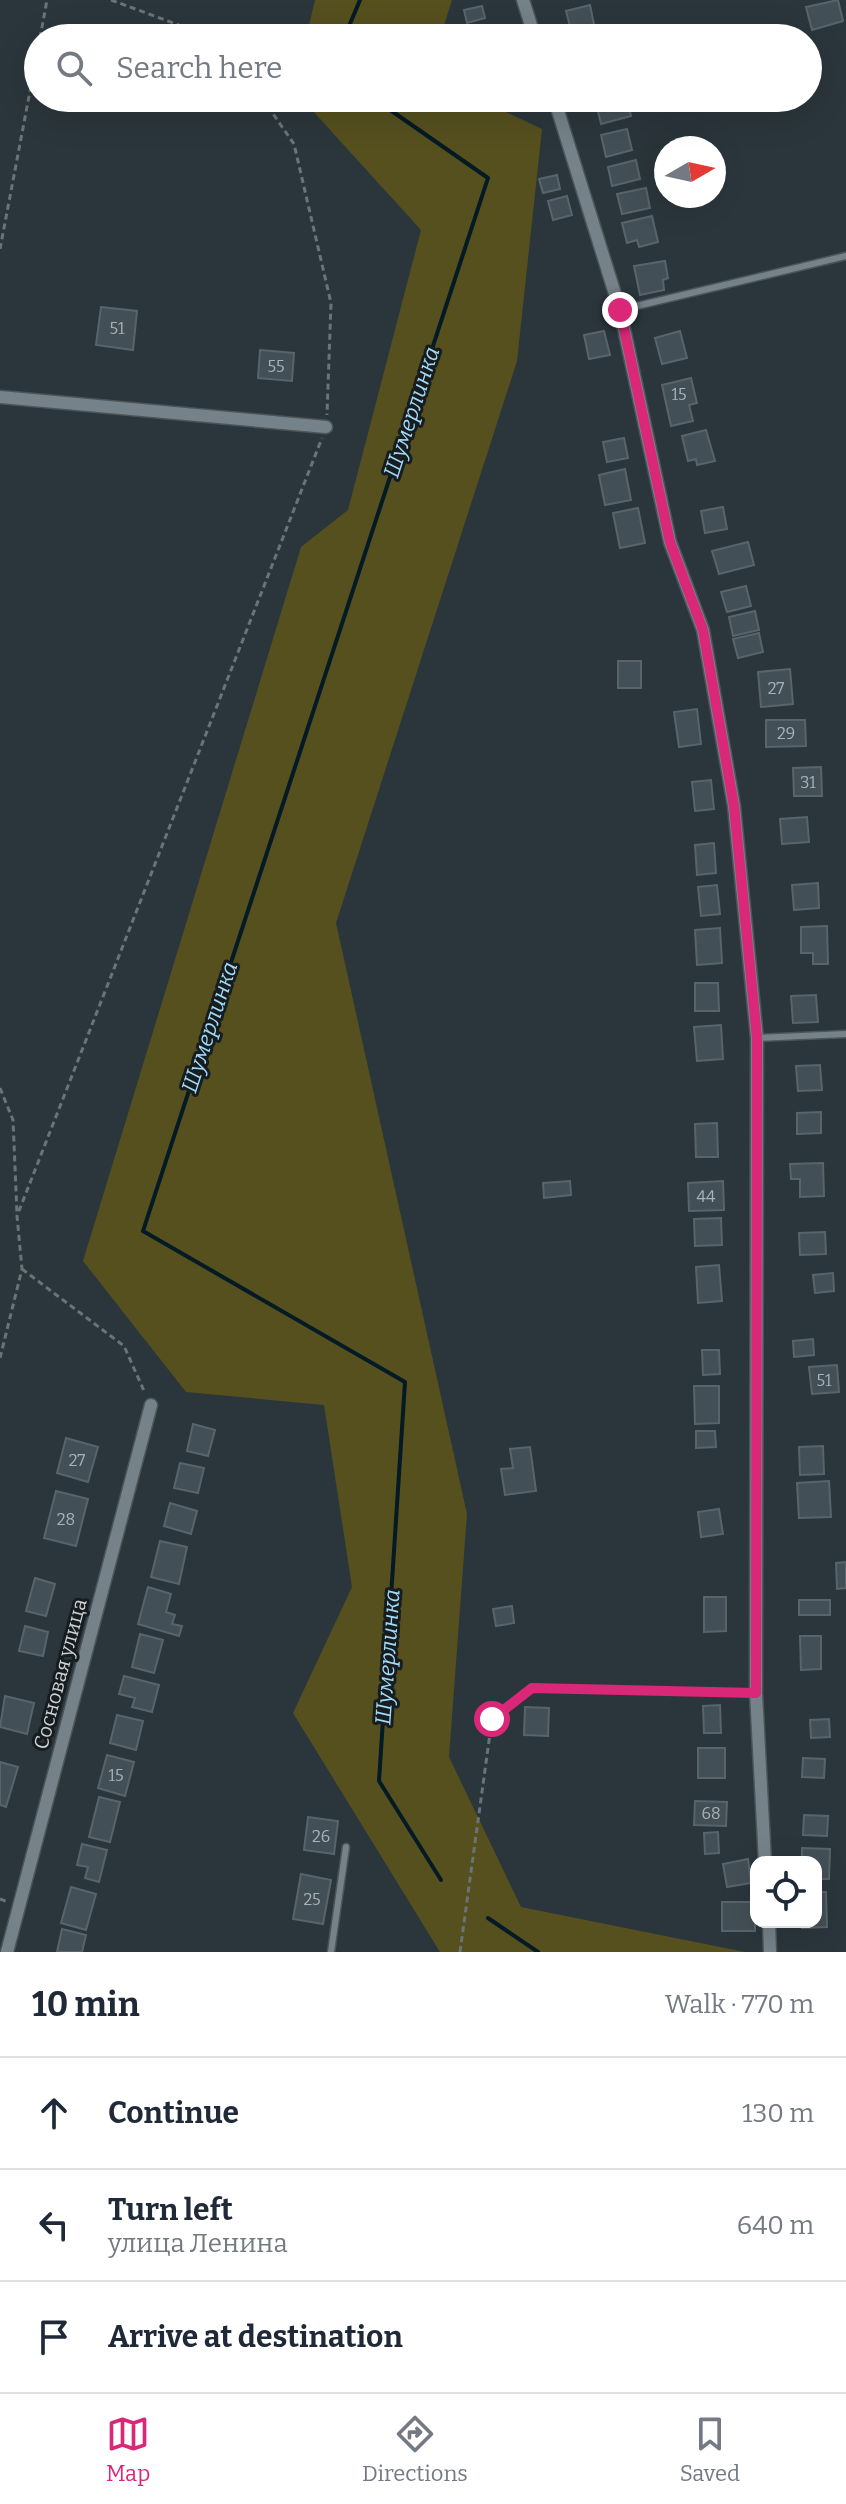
<!DOCTYPE html>
<html lang="en">
<head>
<meta charset="utf-8">
<style>
  body { margin:0; font-family:Bitter,serif; background:#f6f6f7; color:#1f2937 }
  .controls { position:absolute; right:24px; bottom:24px; display:grid; overflow:hidden; border-radius:16px; box-shadow:0 8px 32px #0002 }
  .controls button { width:72px; height:72px; display:grid; place-items:center; padding:0; border:0; border-bottom:2px solid #e0e1e3; background:#fff; color:#1f2937; font:40px sans-serif }
  .compass { position:absolute; left:654px; top:136px; width:72px; height:72px; border-radius:50%; background:#fff; box-shadow:0 8px 32px #0002; rotate:81deg }
  .stop { position:absolute; width:24px; height:24px; margin:-18px; border:6px solid #db2777; border-radius:50%; background:#fff }
  .stop.end { background:#db2777; border-color:#fff; box-shadow:0 2px 8px #0008 }
  .list { margin:0; padding:0; list-style:none }
  h2 { display:flex; justify-content:space-between; align-items:center; height:104px; margin:0; padding:0 32px; font-size:34px }
  h2 small { font-size:26px; font-weight:400; color:#747a83 }
  .list li { display:grid; grid-template-columns:52px 1fr auto; gap:24px; align-items:center; box-sizing:border-box; height:112px; padding:0 32px; border-top:2px solid #e0e1e3 }
  .list b { display:block; font-size:30px; white-space:nowrap }
  .list p { margin:0; font-size:26px; white-space:nowrap; color:#747a83 }
  .list em { font-size:26px; font-style:normal; color:#747a83 }
  .icon { flex:none; width:44px; height:44px; fill:none; stroke:currentColor; stroke-width:2; stroke-linecap:round; stroke-linejoin:round }
  .map { position:relative; flex:none; width:846px; height:1952px; overflow:hidden }
  .search { position:absolute; background:#fff; box-shadow:0 8px 32px #0002; left:24px; right:24px; top:24px; height:88px; display:flex; align-items:center; gap:20px; box-sizing:border-box; padding:0 28px; border-radius:44px; color:#747a83; font-size:30px }
  .sheet { height:440px; background:#fff }
  nav { display:flex; justify-content:space-around; align-items:center; box-sizing:border-box; height:112px; border-top:2px solid #e0e1e3; background:#fff; font-size:22px; color:#747a83 }
  nav a { display:grid; justify-items:center; gap:4px }
  nav .on { color:#db2777 }
  .map>svg:first-child { display:block }
  .green { fill:#56501f }
  .lines { fill:none; stroke-linecap:round; stroke-linejoin:round }
  .stream { stroke:#041a25; stroke-width:4 }
  .building { fill:#434f56; stroke:#58646b; stroke-width:2 }
  .lane-casing { stroke:#4a5459; stroke-width:9 }
  .street-casing { stroke:#4a5459; stroke-width:15 }
  .path { stroke:#6a7378; stroke-width:3; stroke-dasharray:6 4; stroke-linecap:butt }
  .lane { stroke:#758289; stroke-width:6 }
  .street { stroke:#758289; stroke-width:12 }
  .route { stroke:#db2777; stroke-width:10 }
  .labels { text-anchor:middle; stroke-width:6; stroke-linejoin:round; paint-order:stroke }
  .number-label { font-size:16px; fill:#aab2b7 }
  .street-label { font-size:20px; fill:#ccd3d7; stroke:#171c1f }
  .water-label { font-size:22px; font-style:italic; fill:#a1daf8; stroke:#171c1f }
</style>
</head>
<body>
<div class="map">
<svg width="846" height="1952" viewBox="0 0 846 1952">
  <rect width="100%" height="100%" fill="#2b363c"/>
  <path class="green" d="M315,0H452L440,38H306Z
    M301,98H476L542,129L517,361L336,923L467,1514L449,1757L521,1907L745,1952H440L293,1713L352,1587L324,1405L186,1392L83,1261L301,547L348,510L421,230Z"/>
  <g class="lines">
    <path class="stream" d="M344,38L360,0
      M373,98L488,178L143,1231L405,1382L379,1781L441,1880
      M488,1918L538,1952"/>
  </g>
  <path class="building" d="M838,0L843,21L812,30L806,7Z
    M590,5L595,29L572,34L566,11Z
    M482,6L485,18L467,23L464,10Z
    M516,25L519,38H499L497,29Z
    M595,98H627L631,116L601,124Z
    M627,129L632,150L606,157L601,135Z
    M636,160L640,179L612,186L608,167Z
    M557,175L560,189L543,193L539,179Z
    M646,188L650,208L622,214L617,194Z
    M567,196L572,215L553,220L548,201Z
    M652,216L658,242L639,247L637,240L627,243L622,223Z
    M665,261L668,278L663,280L664,290L640,295L634,266Z
    M101,307L137,311L133,350L96,345Z
    M604,331L610,355L589,359L584,335Z
    M680,331L687,358L662,364L655,338Z
    M260,350L294,353L292,381L258,378Z
    M691,378L697,403L689,405L693,421L671,426L662,385Z
    M706,430L715,461L697,465L696,459L688,461L682,436Z
    M624,438L628,458L607,462L603,442Z
    M625,469L631,500L605,505L599,475Z
    M723,507L727,529L705,533L701,511Z
    M638,508L645,543L620,548L613,513Z
    M748,542L754,565L719,574L712,551Z
    M746,586L751,606L727,612L721,592Z
    M755,611L759,630L733,636L729,617Z
    M759,633L763,652L738,658L733,639Z
    M618,661H641V688H618Z
    M790,669L793,704L761,707L758,672Z
    M697,709L701,744L679,747L674,712Z
    M766,720H805L806,746L766,747Z
    M821,767L822,796H794L793,768Z
    M711,780L714,809L695,811L692,782Z
    M807,817L809,842L782,844L780,819Z
    M714,843L716,873L697,875L695,845Z
    M818,883L819,908L794,910L792,885Z
    M717,885L720,914L701,916L698,887Z
    M827,926L828,964H813V953H801V927Z
    M720,928L722,963L697,965L695,930Z
    M695,983H718L719,1011H695Z
    M816,995L818,1022L793,1023L791,996Z
    M721,1025L723,1059L697,1061L694,1027Z
    M820,1065L822,1090L798,1091L796,1066Z
    M821,1112V1133L797,1134V1113Z
    M717,1123L718,1157H696L695,1124Z
    M823,1163L824,1196L800,1197V1179H791L790,1164Z
    M570,1181L571,1195L544,1198L543,1183Z
    M723,1181L724,1210L689,1211L688,1183Z
    M721,1218L722,1245L695,1246L694,1219Z
    M825,1232L826,1254L800,1255L799,1233Z
    M719,1265L722,1301L698,1303L696,1267Z
    M833,1273L834,1291L815,1293L813,1275Z
    M813,1339L814,1355L794,1357L793,1341Z
    M702,1350H719L720,1374L703,1375Z
    M837,1365L839,1392L812,1394L809,1367Z
    M694,1386H719V1423L695,1424Z
    M193,1424L215,1430L208,1456L187,1451Z
    M696,1431H715L716,1447L696,1448Z
    M66,1438L98,1447L88,1482L57,1473Z
    M823,1446L824,1474L800,1475L799,1447Z
    M530,1447L536,1491L505,1495L501,1469L513,1468L510,1449Z
    M180,1463L204,1468L198,1493L174,1488Z
    M829,1481L831,1517L799,1518L797,1483Z
    M56,1491L88,1499L76,1546L44,1538Z
    M170,1503L197,1511L191,1534L164,1526Z
    M719,1509L723,1534L701,1537L698,1512Z
    M160,1541L187,1547L179,1584L151,1577Z
    M846,1562V1588L837,1589L836,1563Z
    M35,1578L55,1584L46,1616L26,1611Z
    M148,1587L171,1594L166,1612L175,1615L172,1624L182,1626L179,1636L138,1624Z
    M704,1597H726V1631L704,1632Z
    M799,1600H830V1615H799Z
    M512,1606L514,1623L496,1626L493,1609Z
    M25,1626L48,1632L43,1656L19,1651Z
    M140,1634L163,1640L154,1673L132,1667Z
    M800,1636H821V1669L801,1670Z
    M124,1676L159,1685L152,1712L132,1707L135,1698L119,1694Z
    M5,1696L34,1703L27,1734L0,1727Z
    M720,1705L721,1733H704L703,1706Z
    M525,1707L549,1708L548,1736L524,1735Z
    M117,1715L143,1721L136,1750L110,1743Z
    M829,1719L830,1737L811,1738L810,1720Z
    M698,1748H725V1778H698Z
    M107,1755L134,1762L125,1796L98,1788Z
    M803,1758L825,1759L824,1778L802,1777Z
    M0,1762L18,1767L6,1807L0,1805Z
    M99,1797L120,1802L110,1842L89,1837Z
    M695,1801L727,1802L726,1826L694,1825Z
    M804,1815L828,1816L827,1836L803,1835Z
    M308,1817L338,1821L334,1854L304,1850Z
    M718,1832L719,1853L705,1854L704,1833Z
    M82,1844L107,1850L99,1882L85,1878L88,1867L77,1865Z
    M802,1848L830,1849L829,1879H816V1862H802Z
    M748,1859L751,1883L727,1887L723,1864Z
    M301,1874L331,1880L323,1924L293,1919Z
    M71,1887L96,1894L86,1930L61,1923Z
    M816,1892H826L827,1927L802,1928V1922H816Z
    M722,1902H755V1931H722Z
    M62,1929L86,1935L82,1952H57Z"/>
  <g class="lines">
    <defs>
      <path id="lane" d="M620,310L846,256
        M757,1038L846,1034
        M331,1952L346,1847"/>
      <path id="street" d="M523,0L535,38
        M554,98L620,310L670,542L703,630L734,806L757,1038L756,1693L765,1862
        M0,397L326,427
        M769,1922L770,1952
        M7,1952L151,1405"/>
    </defs>
    <use href="#lane" class="lane-casing"/>
    <use href="#street" class="street-casing"/>
    <path class="path" d="M111,0L214,38
      M40,38L47,0
      M262,98L294,144L331,303L327,415
      M0,249L38,49
      M0,1088L13,1120L17,1214
      M22,1269L124,1346L145,1393
      M0,1358L22,1269L17,1216L322,438
      M0,1899L8,1902
      M460,1952L492,1719L532,1688L744,1693"/>
    <use href="#lane" class="lane"/>
    <use href="#street" class="street"/>
  </g>
  <g class="lines">
    <path class="route" d="M492,1719L532,1688L756,1693L757,1038L734,806L703,630L670,542L620,310"/>
  </g>
  <g class="labels">
    <g class="number-label">
      <text x="117" y="334">51</text>
      <text x="276" y="372">55</text>
      <text x="679" y="400">15</text>
      <text x="776" y="694">27</text>
      <text x="786" y="739">29</text>
      <text x="808" y="788">31</text>
      <text x="706" y="1202">44</text>
      <text x="824" y="1386">51</text>
      <text x="77" y="1466">27</text>
      <text x="66" y="1525">28</text>
      <text x="116" y="1781">15</text>
      <text x="711" y="1819">68</text>
      <text x="321" y="1842">26</text>
      <text x="312" y="1905">25</text>
    </g>
    <g class="street-label">
      <text transform="translate(60 1674) rotate(-75)" y="7">Сосновая улица</text>
    </g>
    <g class="water-label">
      <text transform="translate(411 412) rotate(-72)" y="8">Шумерлинка</text>
      <text transform="translate(209 1027) rotate(-72)" y="8">Шумерлинка</text>
      <text transform="translate(387 1657) rotate(-86)" y="8">Шумерлинка</text>
    </g>
  </g>
</svg>
<div class="controls">
<button><svg class="icon" aria-label="locate" viewBox="0 0 24 24"><circle cx="12" cy="12" r="6"/><path d="M12 2v4M12 18v4M2 12h4M18 12h4"/></svg></button>
</div>
<svg class="compass" viewBox="-18 -18 36 36"><path d="M0-13l5 13h-10z" fill="#e53935"/><path d="M0 13l5-13h-10z" fill="#747a83"/></svg>
<div class="stop" style="left:492px;top:1719px"></div>
<div class="stop end" style="left:620px;top:310px"></div>
<div class="search"><svg class="icon" aria-label="search" viewBox="0 0 24 24"><circle cx="10" cy="10" r="6"/><path d="M15 15l6 6"/></svg>Search here</div>
</div>
<section class="sheet">
<h2>10 min<small>Walk · 770 m</small></h2>
<ul class="list">
<li><svg class="icon" aria-label="ahead" viewBox="0 0 24 24"><path d="M12 20V5M6 11l6-6 6 6"/></svg><div><b>Continue</b></div><em>130 m</em></li>
<li><svg class="icon" aria-label="left" viewBox="0 0 24 24"><path d="M17 20v-9H6M10 6l-5 5 5 5"/></svg><div><b>Turn left</b><p>улица Ленина</p></div><em>640 m</em></li>
<li><svg class="icon" aria-label="arrive" viewBox="0 0 24 24"><path d="M6 21V4h12l-3 4 3 4H6"/></svg><div><b>Arrive at destination</b></div></li>
</ul>
</section>
<nav>
<a class="on"><svg class="icon" aria-label="map" viewBox="0 0 24 24"><path d="M3 6l6-2 6 2 6-2v14l-6 2-6-2-6 2zM9 4v14M15 6v14"/></svg>Map</a>
<a><svg class="icon" aria-label="directions" viewBox="0 0 24 24"><path d="M12 3l9 9-9 9-9-9zM9 14v-3h6M13 9l2 2-2 2"/></svg>Directions</a>
<a><svg class="icon" aria-label="saved" viewBox="0 0 24 24"><path d="M7 4h10v16l-5-4-5 4z"/></svg>Saved</a>
</nav>
</body>
</html>
